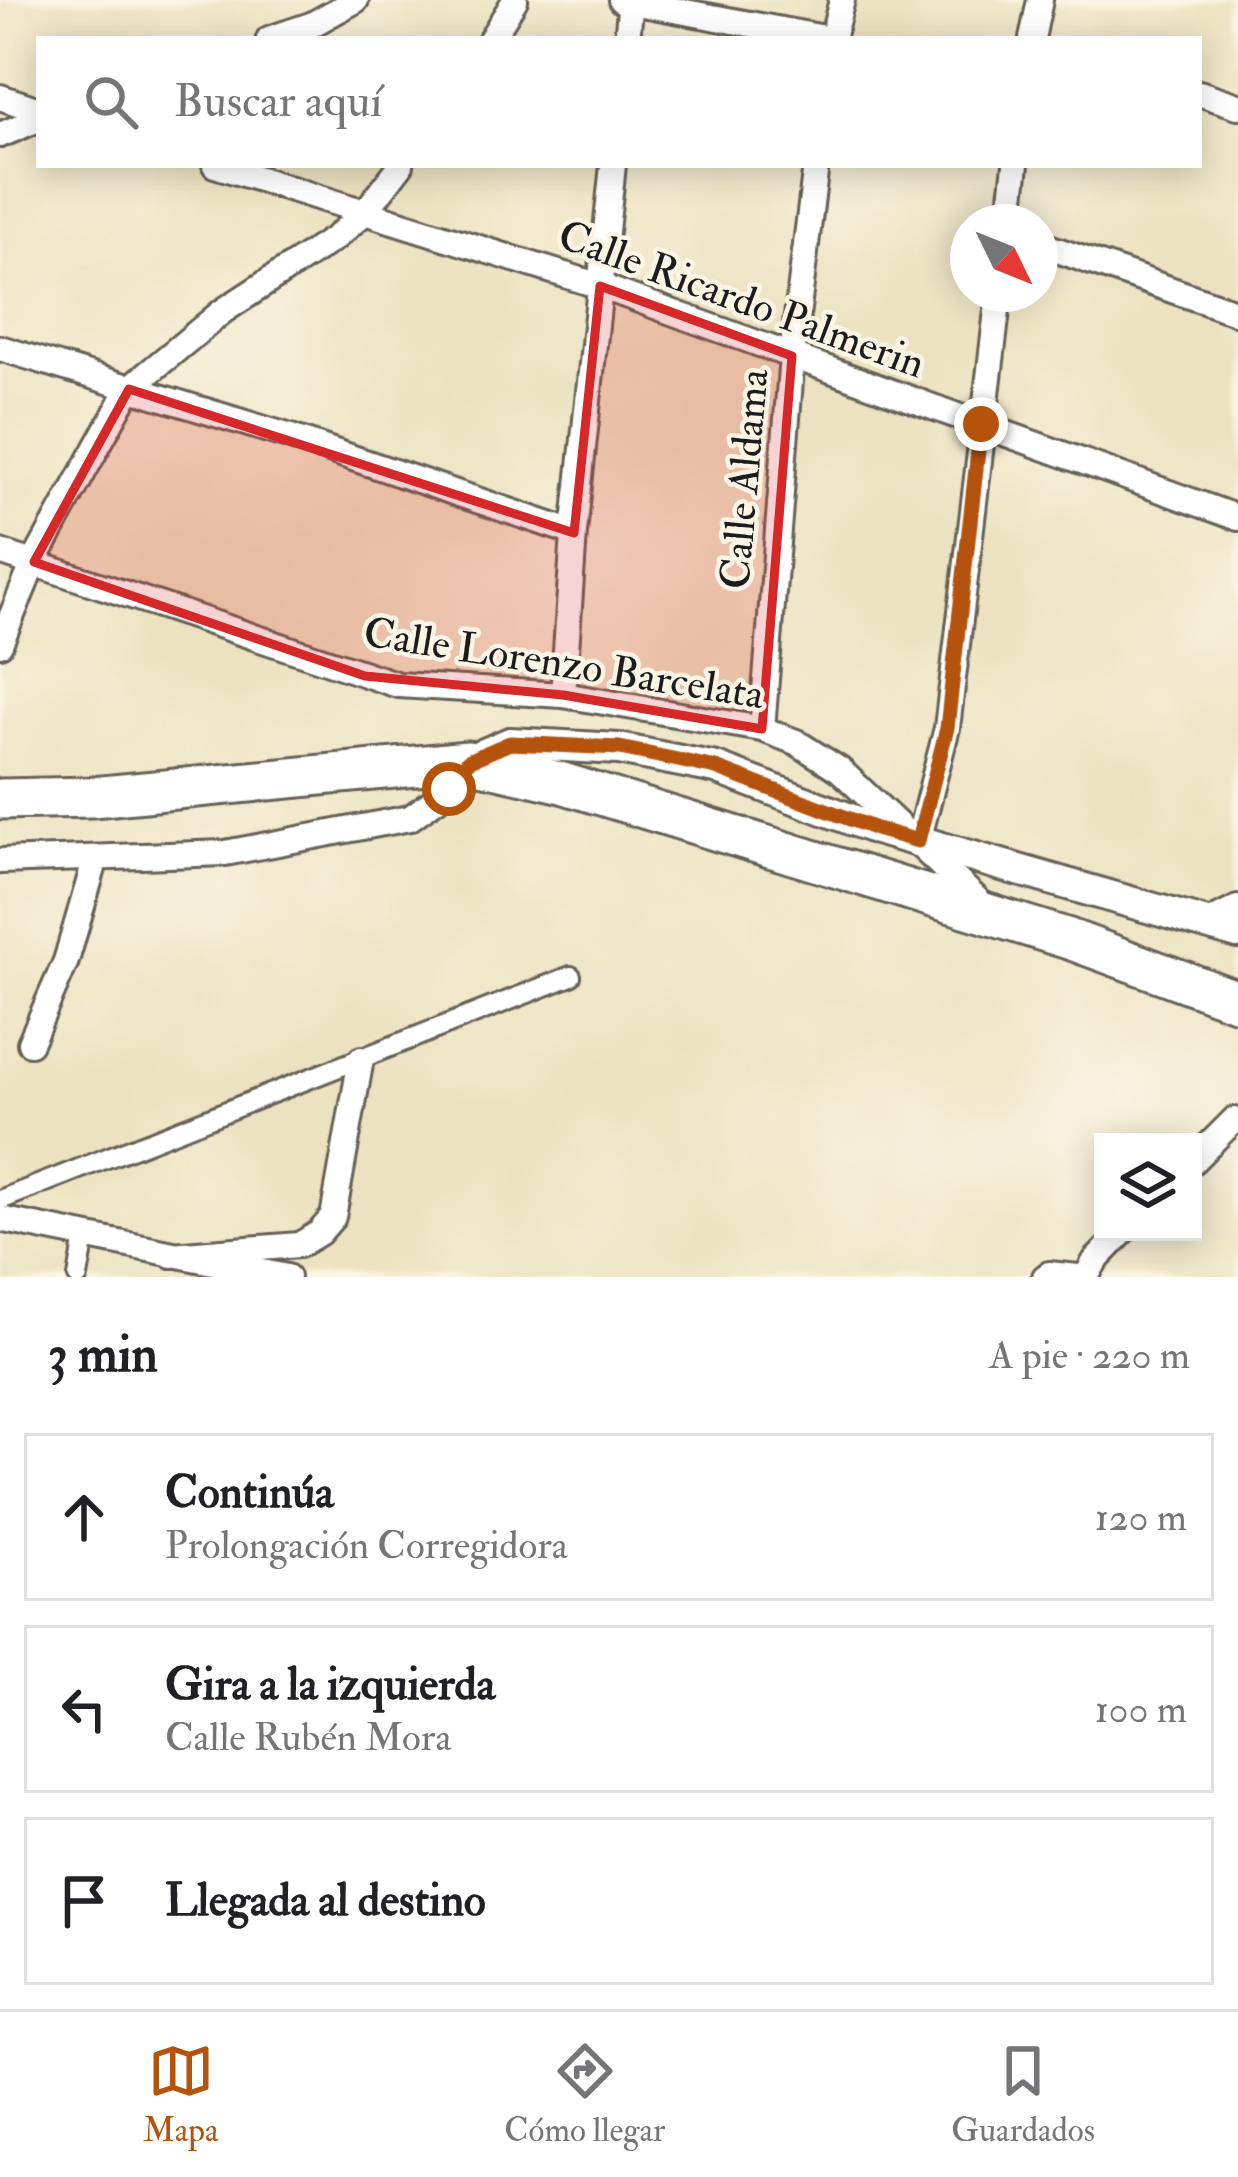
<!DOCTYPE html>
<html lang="es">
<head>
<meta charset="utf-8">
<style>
  body { margin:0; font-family:"IM FELL Double Pica",serif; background:#f2f2f2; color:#202124 }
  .controls { position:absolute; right:36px; bottom:36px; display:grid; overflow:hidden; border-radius:0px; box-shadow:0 6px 30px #0003 }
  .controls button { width:108px; height:108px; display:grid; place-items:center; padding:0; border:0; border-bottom:3px solid #e0e0e0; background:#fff; color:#202124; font:60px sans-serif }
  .compass { position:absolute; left:950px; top:204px; width:108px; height:108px; border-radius:50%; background:#fff; box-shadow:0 6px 30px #0003; rotate:133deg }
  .stop { position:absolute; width:36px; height:36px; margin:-27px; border:9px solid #b45309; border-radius:50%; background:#fff }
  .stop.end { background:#b45309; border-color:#fff; box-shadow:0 3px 12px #0008 }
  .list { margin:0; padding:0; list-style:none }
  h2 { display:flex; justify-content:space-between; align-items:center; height:156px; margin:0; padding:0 48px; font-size:51px }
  h2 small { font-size:39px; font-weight:400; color:#757577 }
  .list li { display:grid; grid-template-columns:78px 1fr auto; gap:36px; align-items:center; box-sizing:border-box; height:168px; margin:0 24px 24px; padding:0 24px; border:3px solid #e0e0e0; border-radius:0px }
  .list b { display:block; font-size:45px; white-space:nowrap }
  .list p { margin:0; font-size:39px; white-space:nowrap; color:#757577 }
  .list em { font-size:39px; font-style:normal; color:#757577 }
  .icon { flex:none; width:66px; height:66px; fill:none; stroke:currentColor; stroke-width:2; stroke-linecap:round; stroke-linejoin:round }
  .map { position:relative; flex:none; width:1238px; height:1277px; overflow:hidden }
  .search { position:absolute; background:#fff; box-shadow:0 6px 30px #0003; left:36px; right:36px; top:36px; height:132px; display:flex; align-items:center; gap:30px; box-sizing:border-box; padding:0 42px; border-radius:0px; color:#757577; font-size:45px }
  .sheet { height:732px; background:#fff }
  nav { display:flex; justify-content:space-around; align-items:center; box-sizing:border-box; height:168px; border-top:3px solid #e0e0e0; background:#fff; font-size:33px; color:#757577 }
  nav a { display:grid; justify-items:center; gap:6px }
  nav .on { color:#b45309 }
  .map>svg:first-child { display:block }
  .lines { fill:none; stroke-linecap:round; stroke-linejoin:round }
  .pedestrian-casing { stroke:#656156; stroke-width:24 }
  .minor-casing { stroke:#656156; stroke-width:30 }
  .tertiary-casing { stroke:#656156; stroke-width:36 }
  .primary-casing { stroke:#656156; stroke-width:45 }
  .pedestrian { stroke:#fff; stroke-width:18 }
  .minor { stroke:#fff; stroke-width:24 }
  .tertiary { stroke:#fff; stroke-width:30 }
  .primary { stroke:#fff; stroke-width:39 }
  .route { stroke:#b45309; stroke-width:15 }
  .marked { fill:#d62828; fill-opacity:0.2; stroke:#d62828; stroke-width:9; stroke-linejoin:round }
  .labels { text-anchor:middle; stroke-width:9; stroke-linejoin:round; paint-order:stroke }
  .street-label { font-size:42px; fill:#1c1c1c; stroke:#fcf5e5 }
</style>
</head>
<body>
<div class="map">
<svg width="1238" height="1277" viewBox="0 0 1238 1277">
  <rect width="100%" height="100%" fill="#fcf5e5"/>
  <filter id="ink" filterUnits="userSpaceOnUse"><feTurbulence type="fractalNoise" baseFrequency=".00833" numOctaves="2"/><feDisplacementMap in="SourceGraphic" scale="24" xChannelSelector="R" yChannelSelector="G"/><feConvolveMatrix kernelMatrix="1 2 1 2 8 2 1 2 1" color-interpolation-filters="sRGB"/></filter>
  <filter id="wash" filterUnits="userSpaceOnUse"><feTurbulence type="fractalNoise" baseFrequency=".004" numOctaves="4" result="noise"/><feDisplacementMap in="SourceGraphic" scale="48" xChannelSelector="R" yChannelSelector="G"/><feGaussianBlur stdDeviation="2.7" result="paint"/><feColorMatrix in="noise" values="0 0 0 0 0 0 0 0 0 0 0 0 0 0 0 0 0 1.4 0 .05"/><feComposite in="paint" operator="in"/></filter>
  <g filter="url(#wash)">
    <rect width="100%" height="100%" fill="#ece2c1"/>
  </g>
  <g filter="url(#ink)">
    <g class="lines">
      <defs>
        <path id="pedestrian" d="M0,1200L571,976
          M78,1277L85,1237"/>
        <path id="minor" d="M621,0L830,39
          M269,39L311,25L356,0
          M491,39L515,0
          M627,39L631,0
          M832,39L842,0
          M1032,39L1040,0
          M1199,93L1238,106
          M0,97L39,110
          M0,135L39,119
          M215,165L600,286L1238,518
          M1009,222L1016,165
          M1040,244L1238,313
          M0,348L291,437L574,533
          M0,552L398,685L563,695L762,729L796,742L840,770L987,909
          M0,644L34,562L129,389L223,311L335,238L365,212L401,165
          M563,695L574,533L613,165
          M762,729L792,356L816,165
          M918,841L947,728L999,294
          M0,861L225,853L410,818L450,789L468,761
          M1206,924L1238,908
          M30,1043L66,961L96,858
          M1193,1161L1234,1120
          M0,1219L287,1277
          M171,1255L299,1245L319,1233L333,1217L361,1059
          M1045,1277L1049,1274L1078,1277
          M1086,1277L1095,1261L1123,1232"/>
        <path id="tertiary" d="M468,761L510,743L619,749L716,768L876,829L1238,933"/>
        <path id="primary" d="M0,799L92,797L468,761L559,782L1069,939L1238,1001"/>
      </defs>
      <use href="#pedestrian" class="pedestrian-casing"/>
      <use href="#minor" class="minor-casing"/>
      <use href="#tertiary" class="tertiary-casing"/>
      <use href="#primary" class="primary-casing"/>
      <use href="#pedestrian" class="pedestrian"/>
      <use href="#minor" class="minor"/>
      <use href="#tertiary" class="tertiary"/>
      <use href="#primary" class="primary"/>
    </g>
  </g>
  <g class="lines" filter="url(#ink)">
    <path class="route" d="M449,789L468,761L510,743L620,748L716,768L876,829L918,841L947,728L981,424"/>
  </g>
  <path class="marked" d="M600,286L792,356L762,729L563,695L365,676L34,562L129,389L574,533Z"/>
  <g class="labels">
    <g class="street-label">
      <text transform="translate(742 298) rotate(20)" y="15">Calle Ricardo Palmerin</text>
      <text transform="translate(743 479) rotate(-85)" y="15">Calle Aldama</text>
      <text transform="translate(564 662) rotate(9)" y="15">Calle Lorenzo Barcelata</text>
    </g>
  </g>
</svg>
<div class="controls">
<button><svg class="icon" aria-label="layers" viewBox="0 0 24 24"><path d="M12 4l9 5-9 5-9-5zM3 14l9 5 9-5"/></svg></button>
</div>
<svg class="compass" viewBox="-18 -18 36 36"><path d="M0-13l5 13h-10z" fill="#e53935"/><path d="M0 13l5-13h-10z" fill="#757577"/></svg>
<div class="stop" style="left:449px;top:789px"></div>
<div class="stop end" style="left:981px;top:424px"></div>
<div class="search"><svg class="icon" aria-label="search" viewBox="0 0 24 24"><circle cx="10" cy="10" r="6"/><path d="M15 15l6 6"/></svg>Buscar aquí</div>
</div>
<section class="sheet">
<h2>3 min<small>A pie · 220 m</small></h2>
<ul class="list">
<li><svg class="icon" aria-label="ahead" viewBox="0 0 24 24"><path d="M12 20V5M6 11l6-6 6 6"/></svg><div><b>Continúa</b><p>Prolongación Corregidora</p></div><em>120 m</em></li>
<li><svg class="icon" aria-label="left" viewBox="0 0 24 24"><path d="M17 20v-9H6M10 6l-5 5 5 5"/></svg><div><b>Gira a la izquierda</b><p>Calle Rubén Mora</p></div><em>100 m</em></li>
<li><svg class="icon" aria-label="arrive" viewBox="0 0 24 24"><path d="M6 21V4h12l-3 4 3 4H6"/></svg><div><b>Llegada al destino</b></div></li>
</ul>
</section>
<nav>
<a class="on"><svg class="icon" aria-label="map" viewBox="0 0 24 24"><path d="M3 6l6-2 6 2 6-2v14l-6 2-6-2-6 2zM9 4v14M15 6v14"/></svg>Mapa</a>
<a><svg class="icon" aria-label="directions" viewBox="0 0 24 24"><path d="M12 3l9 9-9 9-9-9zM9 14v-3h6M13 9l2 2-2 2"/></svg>Cómo llegar</a>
<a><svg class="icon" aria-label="saved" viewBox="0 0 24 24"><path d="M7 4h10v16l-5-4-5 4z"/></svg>Guardados</a>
</nav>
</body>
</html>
